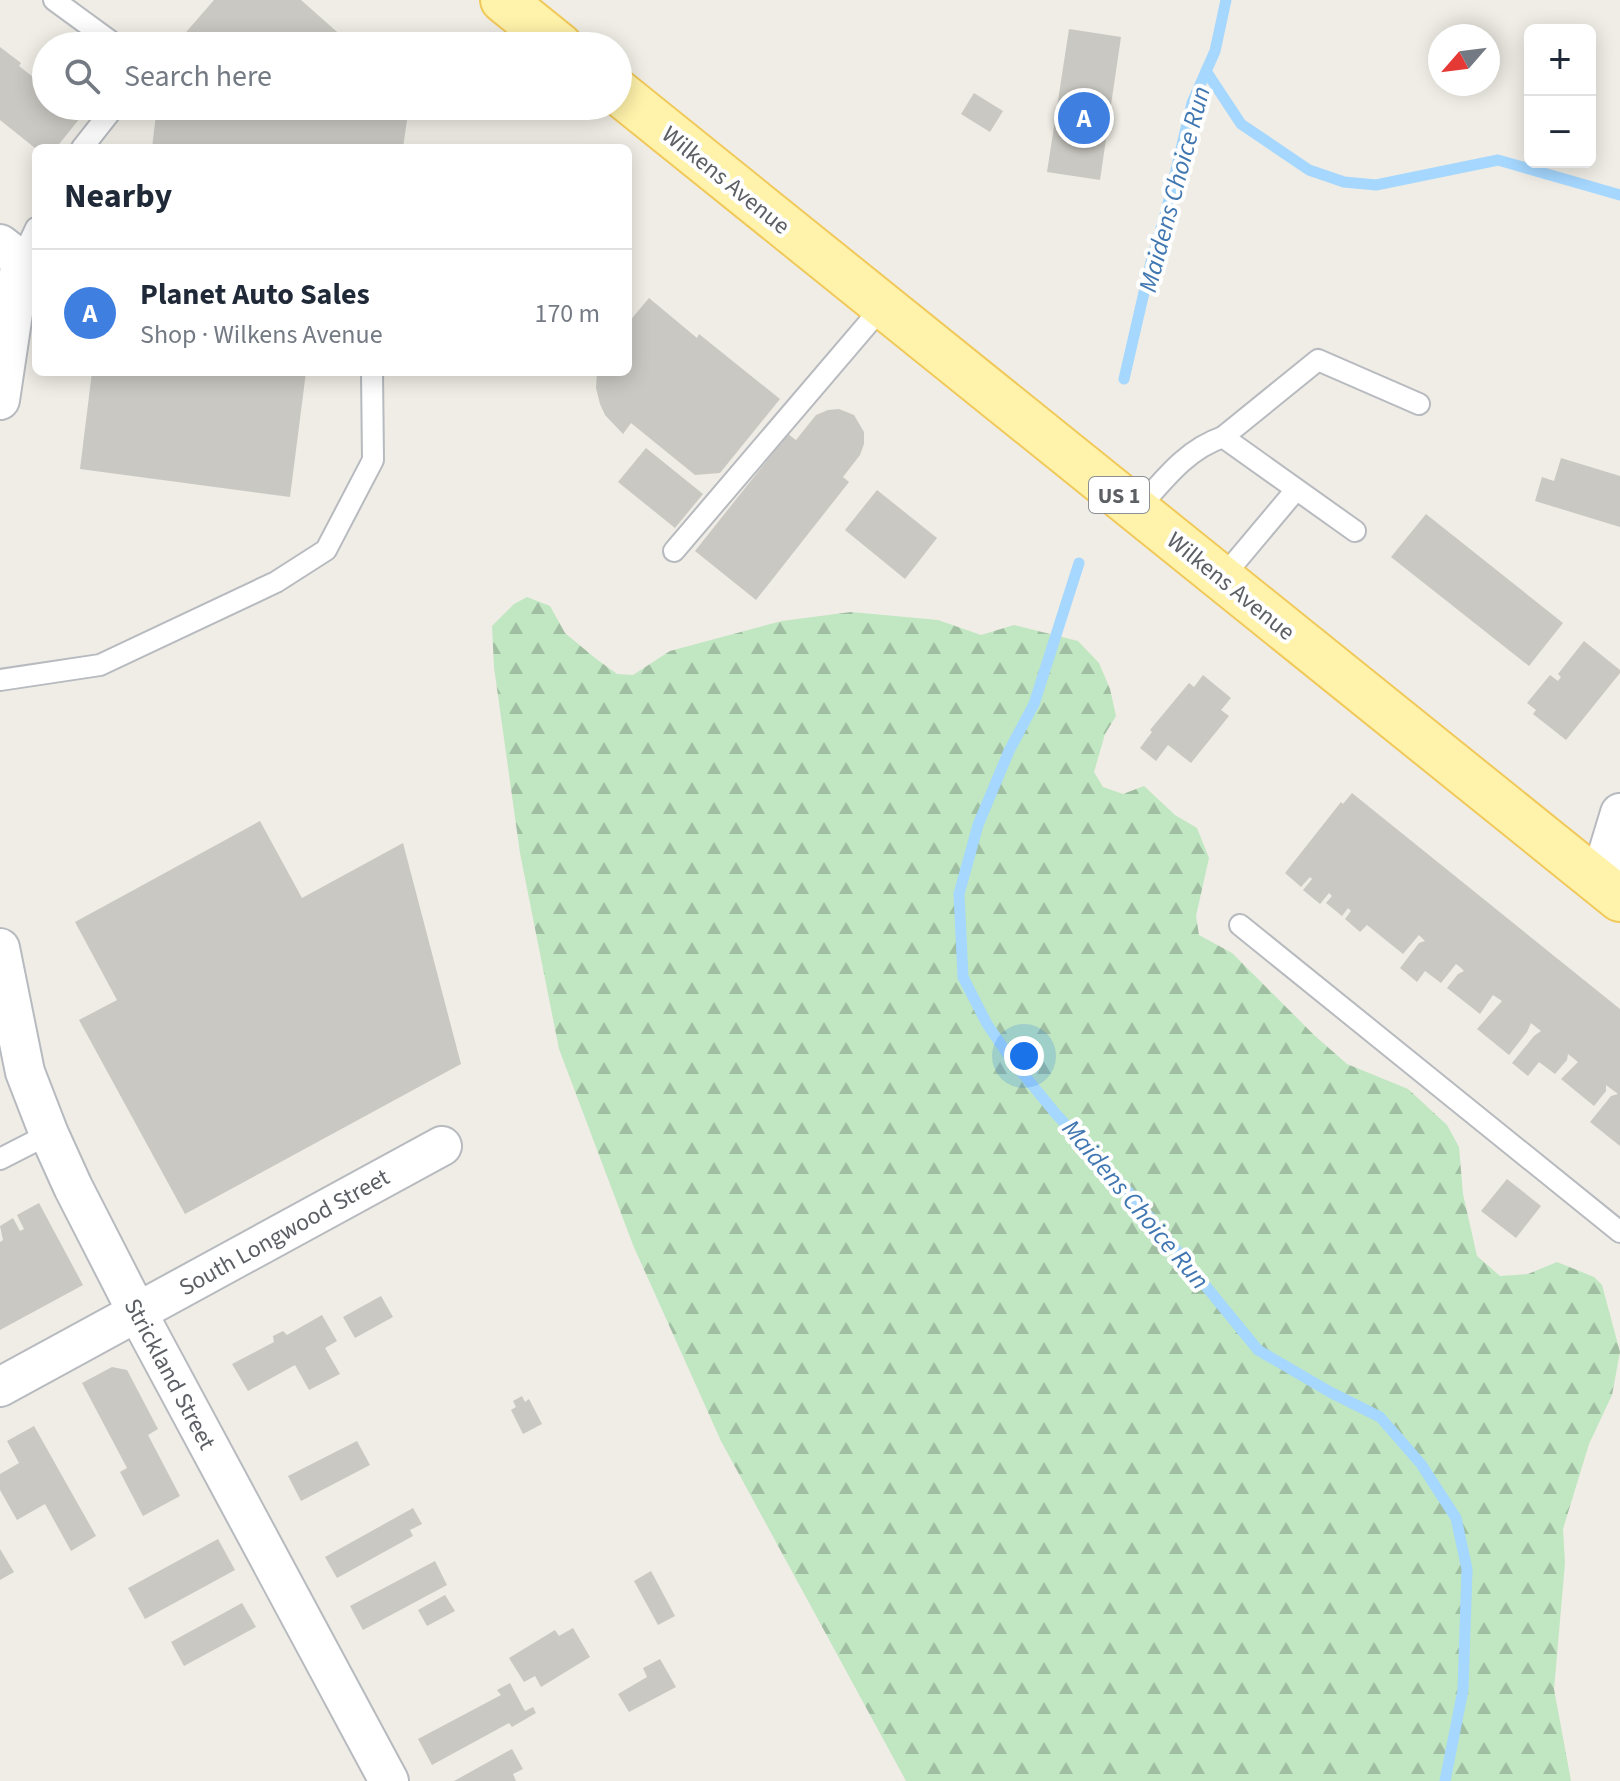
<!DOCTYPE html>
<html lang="en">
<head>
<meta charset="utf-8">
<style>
	body { margin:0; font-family:"Source Sans 3",sans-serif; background:#f2f2f3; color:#1f2937 }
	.controls { position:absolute; right:24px; top:24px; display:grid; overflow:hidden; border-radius:12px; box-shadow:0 4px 20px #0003 }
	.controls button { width:72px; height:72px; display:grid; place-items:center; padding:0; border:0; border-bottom:2px solid #e0e1e3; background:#fff; color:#1f2937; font:40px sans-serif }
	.compass { position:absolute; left:1428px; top:24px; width:72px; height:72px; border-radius:50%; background:#fff; box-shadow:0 4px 20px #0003; rotate:242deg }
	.you { position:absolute; left:1024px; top:1056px; width:28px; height:28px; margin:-20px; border:6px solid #fff; border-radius:50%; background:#1a73e8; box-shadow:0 0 0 12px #1a73e833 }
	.badge { display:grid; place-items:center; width:52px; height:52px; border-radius:50%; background:#e94131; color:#fff; font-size:26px; font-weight:700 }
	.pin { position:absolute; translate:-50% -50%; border:4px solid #fff; box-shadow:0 2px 8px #0006 }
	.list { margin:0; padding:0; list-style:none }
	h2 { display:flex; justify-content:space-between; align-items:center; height:104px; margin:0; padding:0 32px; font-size:34px }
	h2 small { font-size:26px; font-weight:400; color:#747a83 }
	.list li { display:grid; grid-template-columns:52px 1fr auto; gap:24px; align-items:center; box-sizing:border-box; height:128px; padding:0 32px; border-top:2px solid #e0e1e3 }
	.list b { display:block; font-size:30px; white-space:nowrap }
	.list p { margin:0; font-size:26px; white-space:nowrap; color:#747a83 }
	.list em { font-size:26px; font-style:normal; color:#747a83 }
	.icon { flex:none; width:44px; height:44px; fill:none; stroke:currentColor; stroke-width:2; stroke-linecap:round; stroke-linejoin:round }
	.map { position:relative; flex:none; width:1620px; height:1781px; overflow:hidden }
	.search { position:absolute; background:#fff; box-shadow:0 4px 20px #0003; left:32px; top:32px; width:600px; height:88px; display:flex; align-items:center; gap:20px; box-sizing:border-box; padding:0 28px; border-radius:44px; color:#747a83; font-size:30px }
	.panel { position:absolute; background:#fff; box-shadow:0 4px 20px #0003; left:32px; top:144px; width:600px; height:232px; border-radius:12px }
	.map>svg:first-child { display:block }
</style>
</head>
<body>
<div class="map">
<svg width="1620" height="1781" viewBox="0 0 1620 1781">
	<defs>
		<pattern id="forest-firs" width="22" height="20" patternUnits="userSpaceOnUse" patternTransform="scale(2)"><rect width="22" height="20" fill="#c1e6c2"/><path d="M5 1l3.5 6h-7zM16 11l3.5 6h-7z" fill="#a0bea1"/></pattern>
	</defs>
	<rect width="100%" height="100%" fill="#efede5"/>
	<path fill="url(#forest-firs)" d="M527,597L550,606L565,633L595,658L617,674L633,675L670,651L782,621L851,612L938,620L981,635L1014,625L1078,641L1099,663L1110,689L1116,716L1105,734L1094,772L1103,787L1123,794L1144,786L1175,815L1197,828L1209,858L1196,916L1199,935L1232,953L1314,1035L1347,1064L1408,1089L1447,1125L1459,1147L1463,1194L1477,1256L1500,1276L1528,1274L1557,1262L1594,1277L1602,1285L1620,1352L1612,1395L1589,1444L1563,1529L1565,1563L1554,1689L1571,1781H906L721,1441L633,1245L559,1049L520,853L494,667L492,626L514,604Z"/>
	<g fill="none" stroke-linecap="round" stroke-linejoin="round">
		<g stroke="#a5d7ff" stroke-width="11">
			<path d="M1206,71L1241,124L1309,170L1344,182L1376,185L1498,160L1620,195"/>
			<path d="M1124,379L1151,262L1167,208L1192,103L1215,51L1226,0"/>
			<path d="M1079,563L1034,704L1009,751L978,825L959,894L963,977L987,1024L1011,1059L1056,1114L1133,1197L1258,1350L1330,1392L1380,1417L1421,1464L1456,1518L1467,1569L1463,1690L1445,1781"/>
		</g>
	</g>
	<g fill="#cac8c2">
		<path d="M214,0H301L353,46H174Z"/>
		<path d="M1069,29L1121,37L1100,180L1047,172Z"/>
		<path d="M0,47L21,63L19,66L46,87V106H75L84,113L56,148H35L0,120Z"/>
		<path d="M974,93L1003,111L990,132L961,114Z"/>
		<path d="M157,106H409L403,148H152Z"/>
		<path d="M649,298L697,338L699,334L780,399L720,473L695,475L631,423L623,434L605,415L600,404L596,388L597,372H628V323Z"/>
		<path d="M92,372H306L290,497L80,469Z"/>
		<path d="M839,409L854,415L864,432V444L860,455L843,477L849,482L756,600L695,551L788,434L796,440L816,415L828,410Z"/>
		<path d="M646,448L703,494L675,528L618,482Z"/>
		<path d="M1561,458L1620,476V527L1535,501L1542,477L1554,481Z"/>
		<path d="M877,490L937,538L905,579L845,530Z"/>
		<path d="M1426,514L1563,623L1529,666L1391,557Z"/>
		<path d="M1584,641L1620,670V673L1566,740L1533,714L1536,710L1527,703L1550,675L1558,681L1561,677L1558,674Z"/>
		<path d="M1203,675L1231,698L1221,710L1229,716L1191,763L1168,745L1156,761L1140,748L1152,732L1150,730L1189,683L1194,687Z"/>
		<path d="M1352,793L1620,1009V1146L1590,1122L1611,1096L1618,1094L1606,1085V1091L1594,1106L1561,1079L1578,1062L1568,1054L1567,1060L1555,1074L1539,1062L1528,1076L1512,1063L1534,1036L1541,1031L1531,1023L1527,1032L1509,1055L1477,1029L1502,1001L1493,995L1480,1014L1447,988L1458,974L1464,971L1460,967L1456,964L1441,983L1425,971L1417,982L1400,968L1419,943L1425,941L1419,935L1403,954L1367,925L1360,932L1345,919L1351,911L1348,908L1342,916L1326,903L1332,896L1329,893L1320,904L1303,890L1312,879L1310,877L1301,887L1285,873L1341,802L1343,804Z"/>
		<path d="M260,821L302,898L403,843L461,1064L185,1214L79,1020L117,1000L75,922Z"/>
		<path d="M1507,1179L1541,1206L1516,1238L1481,1211Z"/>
		<path d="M39,1203L83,1285L0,1330V1242L3,1240L0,1226L13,1218L20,1231L24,1229L17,1215Z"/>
		<path d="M381,1296L393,1317L355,1338L343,1317Z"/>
		<path d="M322,1315L337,1341L325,1348L340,1374L309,1390L295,1365L248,1391L232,1364L274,1342L273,1336L283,1331L287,1335Z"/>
		<path d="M112,1367L127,1370L158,1429L148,1435L180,1496L143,1516L120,1472L127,1468L82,1383Z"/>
		<path d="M522,1396L525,1402L529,1399L542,1424L523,1434L511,1410L516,1407L513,1401Z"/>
		<path d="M34,1426L96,1536L71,1551L45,1504L17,1520L0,1490V1474L19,1463L7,1441Z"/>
		<path d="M357,1441L370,1465L301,1501L288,1476Z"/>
		<path d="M413,1508L422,1524L410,1530L413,1536L337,1578L325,1557Z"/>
		<path d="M218,1539L235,1570L145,1619L128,1588Z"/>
		<path d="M0,1549L14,1572L0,1580Z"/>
		<path d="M435,1561L447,1585L363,1630L350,1606Z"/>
		<path d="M651,1571L675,1616L658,1625L634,1581Z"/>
		<path d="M445,1595L455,1611L427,1626L418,1610Z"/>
		<path d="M242,1603L256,1627L184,1666L171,1642Z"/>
		<path d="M573,1628L590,1657L541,1687L535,1676L524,1682L509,1658L555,1630L559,1636Z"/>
		<path d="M660,1659L676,1687L629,1712L618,1694L647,1677L643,1668Z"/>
		<path d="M510,1683L525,1711L533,1707L536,1713L512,1727L509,1723L432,1765L418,1739L501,1695L497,1690Z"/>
		<path d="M512,1749L523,1769L513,1774L516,1781H454Z"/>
	</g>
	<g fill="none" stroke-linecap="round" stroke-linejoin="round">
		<g stroke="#b7babf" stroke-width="24">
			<g id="service">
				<path d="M54,0L117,46"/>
				<path d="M82,148L115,106"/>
				<path d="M21,260L36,228"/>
				<path d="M1223,437L1318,360L1419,404"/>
				<path d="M1137,510C1163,481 1185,450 1223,437L1355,531"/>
				<path d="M674,551L883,306"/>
				<path d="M1222,578L1295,491"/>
				<path d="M0,680L100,665L276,582L326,550L373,460L372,372"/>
				<path d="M1240,925L1620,1232"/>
				<path d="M0,1159L49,1134"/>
			</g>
		</g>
		<g stroke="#b7babf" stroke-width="42">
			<g id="minor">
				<path d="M0,244L21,260L0,400"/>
				<path d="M1599,882L1620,813"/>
				<path d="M0,948L25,1072L49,1134L73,1187L137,1312L389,1781"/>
				<path d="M0,1387L442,1146"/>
			</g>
		</g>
		<g stroke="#f1c95b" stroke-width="48">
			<g id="primary">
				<path d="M503,0L560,46"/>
				<path d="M618,92L1620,899"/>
			</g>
		</g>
		<use href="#service" stroke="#fff" stroke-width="20"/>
		<use href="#minor" stroke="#fff" stroke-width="38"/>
		<use href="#primary" stroke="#fff2aa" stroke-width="44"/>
	</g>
	<g text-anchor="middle" stroke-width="8" stroke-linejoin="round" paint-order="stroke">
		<rect fill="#fff" stroke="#8d9093" stroke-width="2" x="1089" y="477" width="60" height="36" rx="6"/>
		<g font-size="22" font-weight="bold" fill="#5c6065">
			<text x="1119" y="503">US 1</text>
		</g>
		<g font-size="24" fill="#5c6065" stroke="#fff">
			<text transform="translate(726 180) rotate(39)" y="8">Wilkens Avenue</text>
			<text transform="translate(1231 586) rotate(39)" y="8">Wilkens Avenue</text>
			<text transform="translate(284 1232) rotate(-29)" y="8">South Longwood Street</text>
			<text transform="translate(170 1374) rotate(62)" y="8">Strickland Street</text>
		</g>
		<g font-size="26" font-style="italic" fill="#4177b1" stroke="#fff">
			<text transform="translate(1174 189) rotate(-75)" y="9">Maidens Choice Run</text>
			<text transform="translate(1136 1204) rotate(50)" y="9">Maidens Choice Run</text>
		</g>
	</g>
</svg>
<div class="controls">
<button>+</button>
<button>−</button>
</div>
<svg class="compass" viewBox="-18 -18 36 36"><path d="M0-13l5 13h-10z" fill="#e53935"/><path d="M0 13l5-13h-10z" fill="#747a83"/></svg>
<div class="you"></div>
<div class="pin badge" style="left:1084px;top:118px;background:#3f7fe0">A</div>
<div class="search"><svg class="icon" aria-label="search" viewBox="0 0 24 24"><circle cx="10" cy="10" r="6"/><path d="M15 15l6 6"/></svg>Search here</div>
<section class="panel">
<h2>Nearby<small></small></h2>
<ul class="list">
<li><span class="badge" style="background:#3f7fe0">A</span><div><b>Planet Auto Sales</b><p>Shop · Wilkens Avenue</p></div><em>170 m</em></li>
</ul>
</section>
</div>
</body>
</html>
